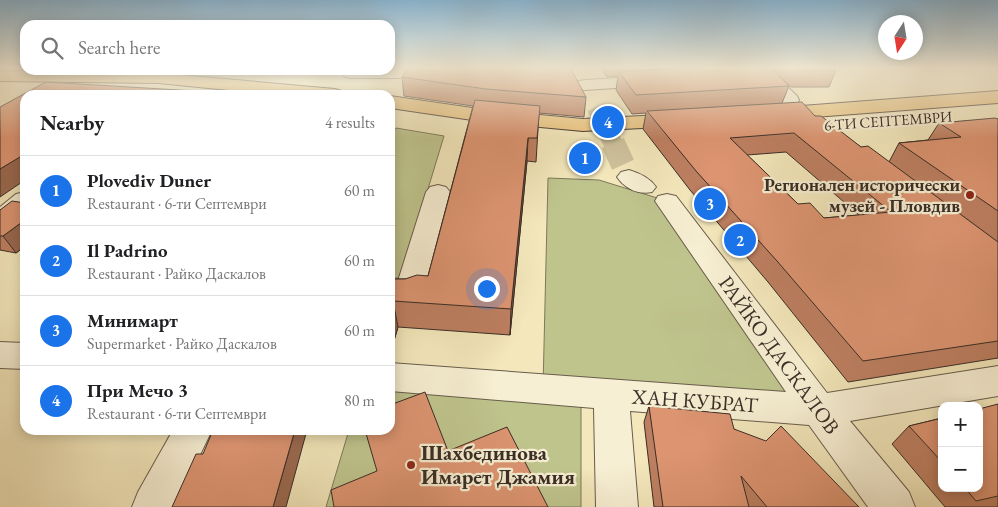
<!DOCTYPE html>
<html lang="en">
<head>
<meta charset="utf-8">
<style>
	body { margin:0; font-family:"EB Garamond",serif; background:#f6f6f6; color:#202124 }
	.controls { position:absolute; right:15px; bottom:15px; display:grid; overflow:hidden; border-radius:10px; box-shadow:0 2px 12px #0003 }
	.controls button { width:45px; height:45px; display:grid; place-items:center; padding:0; border:0; border-bottom:1px solid #e0e0e0; background:#fff; color:#202124; font:25px sans-serif }
	.compass { position:absolute; left:878px; top:15px; width:45px; height:45px; border-radius:50%; background:#fff; box-shadow:0 2px 12px #0003; rotate:192deg }
	.you { position:absolute; left:486px; top:288px; width:18px; height:18px; margin:-12px; border:4px solid #fff; border-radius:50%; background:#1a73e8; box-shadow:0 0 0 8px #1a73e833 }
	.badge { display:grid; place-items:center; width:32px; height:32px; border-radius:50%; background:#1a73e8; color:#fff; font-size:16px; font-weight:700 }
	.pin { position:absolute; translate:-50% -50%; border:2px solid #fff; box-shadow:0 1px 5px #0006 }
	.list { margin:0; padding:0; list-style:none }
	h2 { display:flex; justify-content:space-between; align-items:center; height:65px; margin:0; padding:0 20px; font-size:21px }
	h2 small { font-size:16px; font-weight:400; color:#757577 }
	.list li { display:grid; grid-template-columns:32px 1fr auto; gap:15px; align-items:center; box-sizing:border-box; height:70px; padding:0 20px; border-top:1px solid #e0e0e0 }
	.list b { display:block; font-size:19px; white-space:nowrap }
	.list p { margin:0; font-size:16px; white-space:nowrap; color:#757577 }
	.list em { font-size:16px; font-style:normal; color:#757577 }
	.icon { flex:none; width:28px; height:28px; fill:none; stroke:currentColor; stroke-width:2; stroke-linecap:round; stroke-linejoin:round }
	.map { position:relative; flex:none; width:998px; height:507px; overflow:hidden }
	.search { position:absolute; background:#fff; box-shadow:0 2px 12px #0003; left:20px; top:20px; width:375px; height:55px; display:flex; align-items:center; gap:12px; box-sizing:border-box; padding:0 18px; border-radius:15px; color:#757577; font-size:19px }
	.panel { position:absolute; background:#fff; box-shadow:0 2px 12px #0003; left:20px; top:90px; width:375px; height:345px; border-radius:15px }
	.map>svg:first-child { display:block }
</style>
</head>
<body>
<div class="map">
<svg width="998" height="507" viewBox="0 0 998 507">
	<rect width="100%" height="100%" fill="#f3e7bb"/>
	<filter id="stains"><feTurbulence type="fractalNoise" baseFrequency=".004" numOctaves="4"/><feColorMatrix values="0 0 0 0 .2 0 0 0 0 .09 0 0 0 0 .02 0 0 0 .5 -.17"/></filter>
	<radialGradient id="worn" r=".72"><stop offset=".6" stop-color="#630" stop-opacity="0"/><stop offset="1" stop-color="#630" stop-opacity=".3"/></radialGradient>
	<g fill="#bfc48d" stroke="#7c785a">
		<path d="M396,128L444,136L401,278H390V135Z"/>
		<path d="M548,178L599,180L667,201L819,410L543,388Z"/>
		<path d="M390,389L581,405V507H326L349,430H390Z"/>
	</g>
	<g fill="none" stroke-linecap="round" stroke-linejoin="round">
		<path stroke="#cec29d" stroke-width="19" stroke-dasharray="19 9" stroke-linecap="butt" d="M596,107L613,144"/>
		<path stroke="#cec29d" stroke-width="24" stroke-dasharray="24 12" stroke-linecap="butt" d="M613,143L625,169"/>
		<g stroke="#685c4b" stroke-width="2">
			<g id="minor">
				<path d="M749,67H767L797,96L799,100L797,104L790,106L783,104Z"/>
				<path d="M390,68L415,69L418,73L415,77L409,78H351L345,77L342,73L344,70H390Z"/>
				<path d="M653,76L659,77L662,81L659,85L585,90L579,89L576,85L579,81L585,80Z"/>
				<path d="M629,170C639,173 650,178 656,187L652,192C639,195 625,189 617,177L621,172Z"/>
				<path d="M438,185L446,187L450,192L424,292L419,300L409,303L390,302V280L398,281L426,192L430,187Z"/>
				<path d="M25,192V212L9,226L0,228V207L16,194Z"/>
				<path d="M667,194L676,196L827,393L998,366V396L850,421L909,492L915,507H868L809,425L630,411L638,507H596L594,408L390,391V363L786,392L655,201L658,196Z"/>
				<path d="M0,342L25,343V369L0,368Z"/>
				<path d="M173,430H212L175,507H132L138,492Z"/>
			</g>
		</g>
		<g stroke="#392d26" stroke-width="2">
			<g id="major">
				<path d="M0,71L158,73L335,89L342,91L344,95H278L158,83L0,81Z"/>
				<path d="M998,91V103L775,120L768,118L765,114L768,110L775,108Z"/>
				<path d="M390,96L486,110L583,119L682,114L689,116L692,120L689,124L682,126L583,131L486,122L390,108Z"/>
			</g>
		</g>
		<use href="#minor" fill="#f7efd3" fill-rule="evenodd"/>
		<use href="#major" fill="#eac47e" fill-rule="evenodd"/>
	</g>
	<g fill="#bd7f61" stroke="#392d26" fill-rule="evenodd">
		<path d="M600,67H833L836,70L829,87H791L772,70L789,86L782,103L815,116L861,147L889,162L899,143L928,140L939,123L998,119V358L848,382L768,282L690,190L643,129L646,113L632,114L616,90L618,76L607,77ZM786,152L859,215L824,218L798,204L747,155Z"/>
		<path d="M402,77L586,97L584,117L539,113L536,162L527,161L510,335L398,327L390,354V279H405L428,276L473,106L404,96Z"/>
		<path d="M25,203V246L16,253L0,250V210Z"/>
		<path d="M998,404V507H945L892,444L909,426L942,418V488H979Z"/>
		<path d="M649,406L734,429L859,507H654L644,422Z"/>
	</g>
	<g fill="#9a684f" stroke="#392d26">
		<path d="M528,138L527,161L510,335L511,309Z"/>
		<path d="M24,154L25,180L0,197V169Z"/>
		<path d="M25,220V246L16,253L3,236Z"/>
		<path d="M393,301L398,327L390,354V311Z"/>
		<path d="M295,430H307L286,507H273Z"/>
	</g>
	<g fill="#dc9471" stroke="#392d26" fill-rule="evenodd">
		<path d="M409,67H570L586,97L486,89L402,77Z"/>
		<path d="M703,67H770L789,86L636,95L619,72Z"/>
		<path d="M794,67H833L836,70L797,71Z"/>
		<path d="M46,82L262,95H265H25V154L0,169V107Z"/>
		<path d="M475,100L540,106L537,138H528L511,309L393,301L390,311V279H405L417,275L428,276Z"/>
		<path d="M802,102L815,116H821L861,147L868,146L998,242V341L863,361L777,261L696,171L647,111ZM794,133L891,212L824,218L810,203L798,204L730,138Z"/>
		<path d="M995,118L998,119V211L899,143L961,137L939,123Z"/>
		<path d="M12,201L25,203V220L3,236H0V210Z"/>
		<path d="M425,392L448,451L507,427L548,507H334L331,490L377,471L365,430H390V405Z"/>
		<path d="M998,404V496L976,501L965,488H979V409Z"/>
		<path d="M649,406L730,414L734,429L766,441L781,426L859,507H767L741,476L749,507H663Z"/>
		<path d="M942,418V462L909,426Z"/>
		<path d="M213,430H295L273,507H172L196,454H203Z"/>
	</g>
	<linearGradient id="sky" x2="0" y2="1"><stop stop-color="#8bb8d6"/><stop offset="0.49" stop-color="#faf4e0"/><stop offset="1" stop-color="#faf4e0" stop-opacity="0"/></linearGradient>
	<rect width="998" height="138" fill="url(#sky)"/>
	<g fill="#8f2418" stroke="#f7efd3" stroke-width="2">
		<circle cx="970" cy="195" r="5"/>
		<circle cx="411" cy="465" r="5"/>
	</g>
	<g text-anchor="middle" stroke-width="4.5" stroke-linejoin="round" paint-order="stroke">
		<g font-size="15" fill="#392d26" stroke="#f7efd3">
			<text transform="translate(888 121) rotate(-4)" y="5">6-ТИ СЕПТЕМВРИ</text>
		</g>
		<g font-size="18" font-weight="bold" fill="#392d26" stroke="#f7efd3" text-anchor="end">
			<text x="960" y="191">Регионален исторически<tspan x="960" dy="21">музей - Пловдив</tspan></text>
		</g>
		<g font-size="21" fill="#392d26" stroke="#f7efd3">
			<text transform="translate(779 355) rotate(54)" y="7">РАЙКО ДАСКАЛОВ</text>
			<text transform="translate(695 401) rotate(4)" y="7">ХАН КУБРАТ</text>
		</g>
		<g font-size="21" font-weight="bold" fill="#392d26" stroke="#f7efd3" text-anchor="start">
			<text x="421" y="460">Шахбединова<tspan x="421" dy="24">Имарет Джамия</tspan></text>
		</g>
	</g>
	<rect width="100%" height="100%" filter="url(#stains)"/>
	<rect width="100%" height="100%" fill="url(#worn)"/>
</svg>
<div class="controls">
<button>+</button>
<button>−</button>
</div>
<svg class="compass" viewBox="-18 -18 36 36"><path d="M0-13l5 13h-10z" fill="#e53935"/><path d="M0 13l5-13h-10z" fill="#757577"/></svg>
<div class="you"></div>
<div class="pin badge" style="left:585px;top:158px">1</div>
<div class="pin badge" style="left:740px;top:240px">2</div>
<div class="pin badge" style="left:710px;top:204px">3</div>
<div class="pin badge" style="left:608px;top:122px">4</div>
<div class="search"><svg class="icon" aria-label="search" viewBox="0 0 24 24"><circle cx="10" cy="10" r="6"/><path d="M15 15l6 6"/></svg>Search here</div>
<section class="panel">
<h2>Nearby<small>4 results</small></h2>
<ul class="list">
<li><span class="badge">1</span><div><b>Plovediv Duner</b><p>Restaurant · 6-ти Септември</p></div><em>60 m</em></li>
<li><span class="badge">2</span><div><b>Il Padrino</b><p>Restaurant · Райко Даскалов</p></div><em>60 m</em></li>
<li><span class="badge">3</span><div><b>Минимарт</b><p>Supermarket · Райко Даскалов</p></div><em>60 m</em></li>
<li><span class="badge">4</span><div><b>При Мечо 3</b><p>Restaurant · 6-ти Септември</p></div><em>80 m</em></li>
</ul>
</section>
</div>
</body>
</html>
